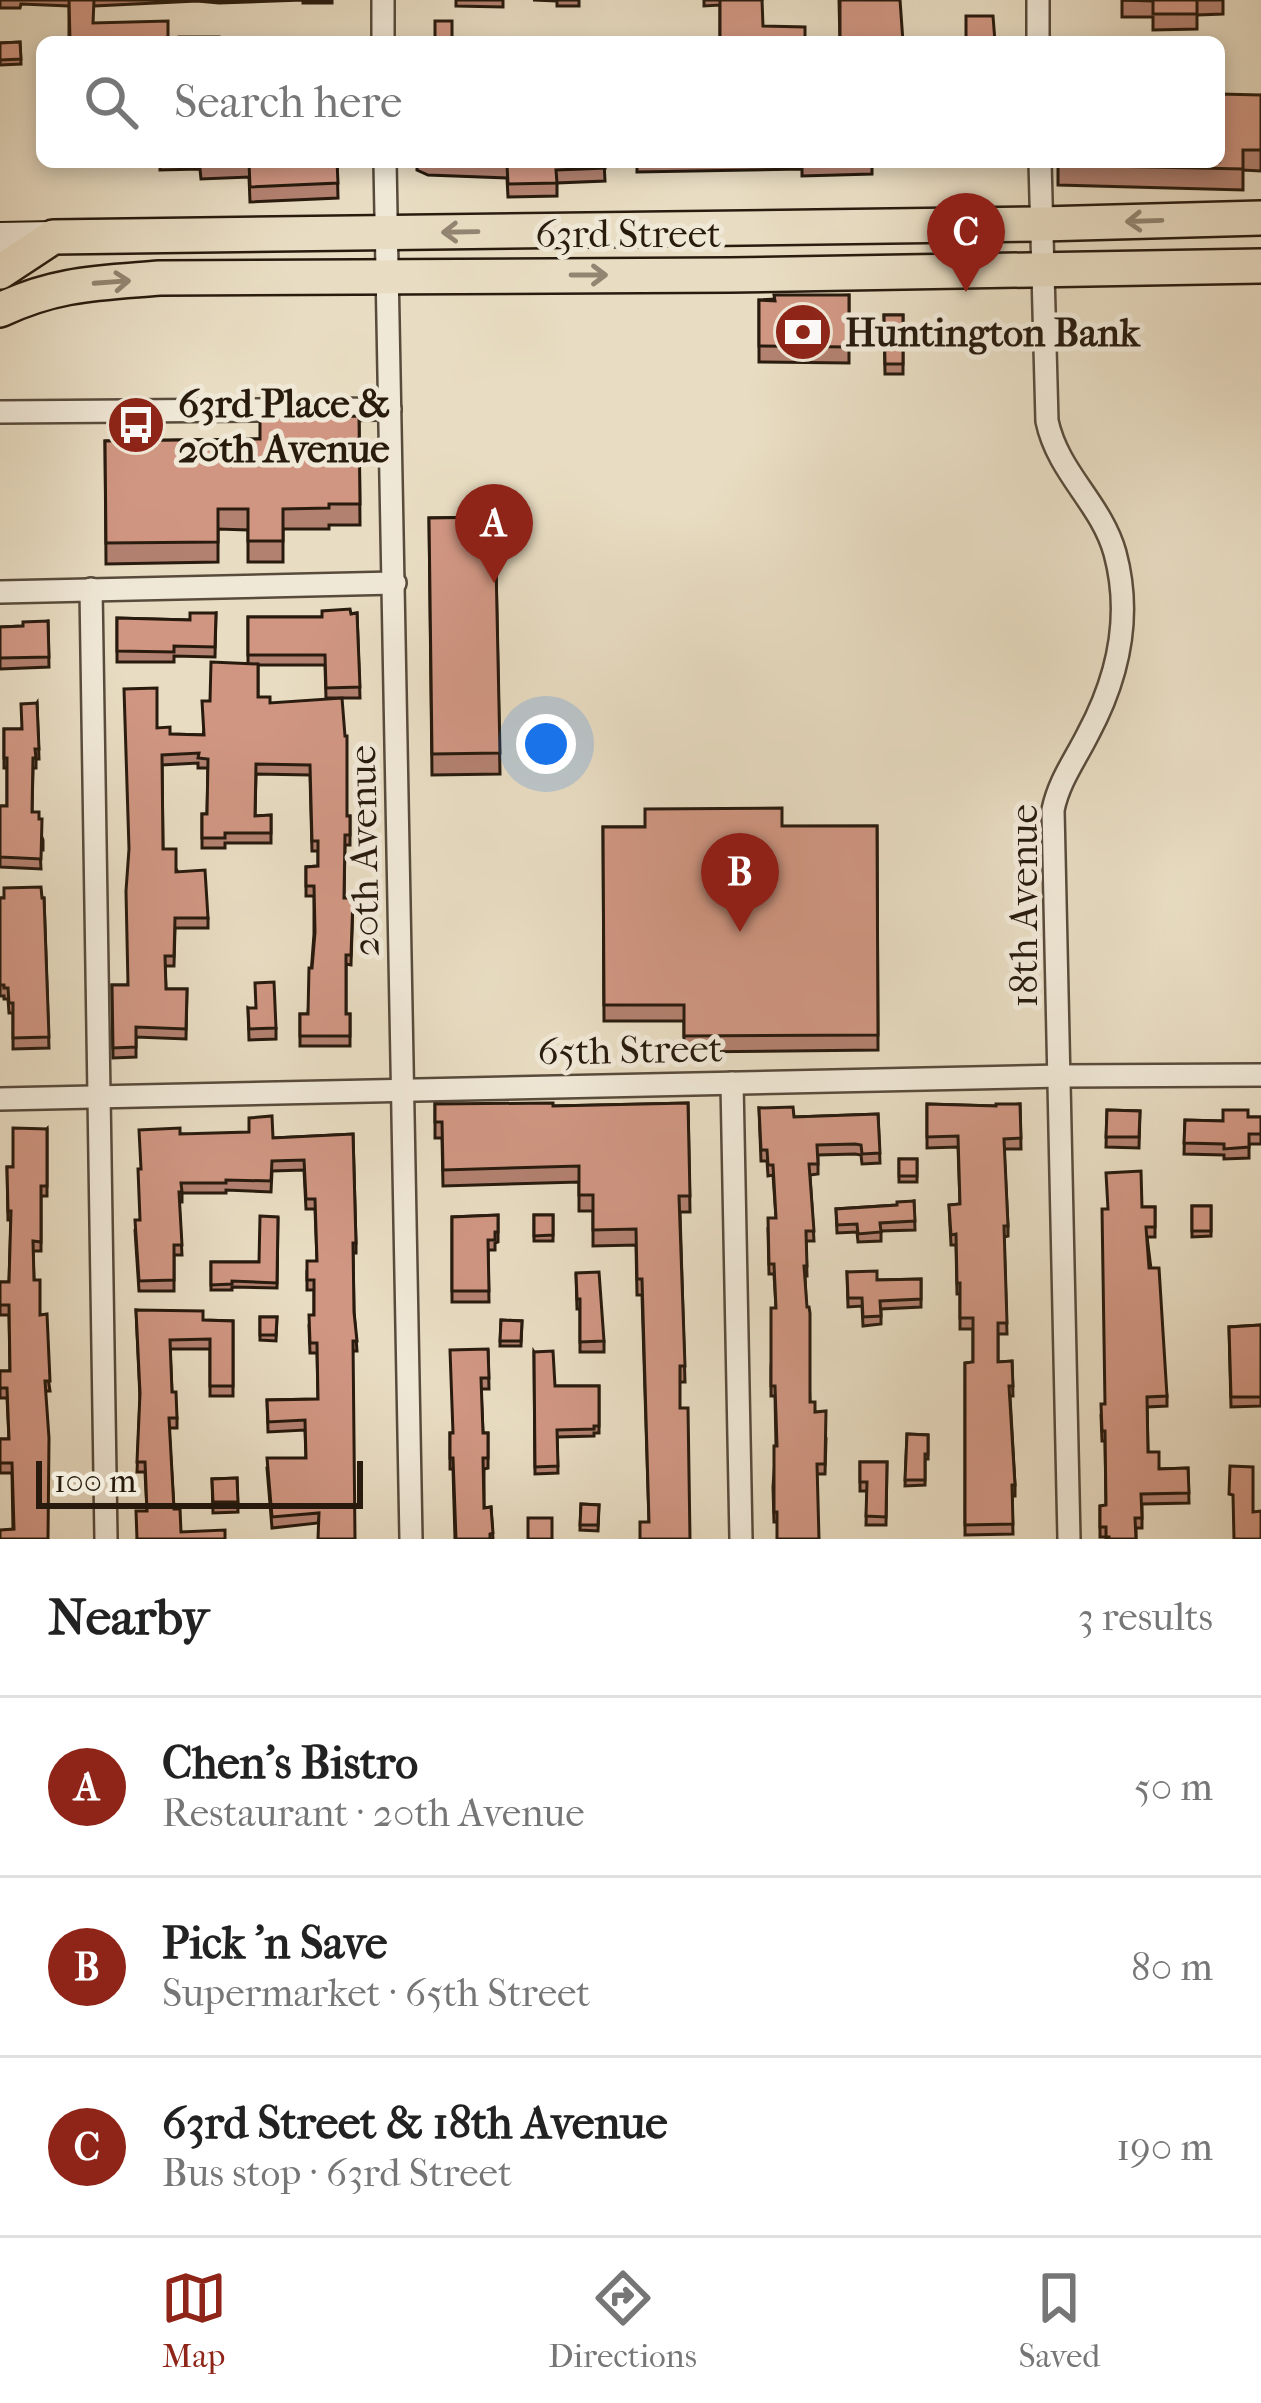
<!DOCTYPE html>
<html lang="en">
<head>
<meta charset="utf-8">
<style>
	body { margin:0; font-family:"IM FELL French Canon",serif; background:#f2f2f2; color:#222 }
	.scale { position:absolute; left:36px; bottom:30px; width:327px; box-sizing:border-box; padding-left:12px; border:6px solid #281b0e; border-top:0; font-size:33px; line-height:42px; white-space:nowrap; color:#281b0e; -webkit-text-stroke:9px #f0e8d7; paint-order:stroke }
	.you { position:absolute; left:546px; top:744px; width:42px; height:42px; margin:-30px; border:9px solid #fff; border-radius:50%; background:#1a73e8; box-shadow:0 0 0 18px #1a73e833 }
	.badge { display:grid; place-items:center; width:78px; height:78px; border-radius:50%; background:#8f2418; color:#fff; font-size:39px; font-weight:700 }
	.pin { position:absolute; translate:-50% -99px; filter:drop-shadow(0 3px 6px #0008) }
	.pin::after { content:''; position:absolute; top:63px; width:42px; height:36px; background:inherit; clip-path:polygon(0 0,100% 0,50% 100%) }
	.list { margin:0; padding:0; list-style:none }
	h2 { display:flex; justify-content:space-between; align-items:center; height:156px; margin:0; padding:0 48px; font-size:51px }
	h2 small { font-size:39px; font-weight:400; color:#767676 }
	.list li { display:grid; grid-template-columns:78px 1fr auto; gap:36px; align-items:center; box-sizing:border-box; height:180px; padding:0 48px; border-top:3px solid #e0e0e0 }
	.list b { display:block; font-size:45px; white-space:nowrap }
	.list p { margin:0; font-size:39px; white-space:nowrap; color:#767676 }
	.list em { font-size:39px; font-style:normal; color:#767676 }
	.icon { flex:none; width:66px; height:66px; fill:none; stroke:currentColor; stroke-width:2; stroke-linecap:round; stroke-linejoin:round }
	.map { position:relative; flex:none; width:1261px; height:1539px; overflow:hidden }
	.search { position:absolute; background:#fff; box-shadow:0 6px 18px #0003; left:36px; right:36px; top:36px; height:132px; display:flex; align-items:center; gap:30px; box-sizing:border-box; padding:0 42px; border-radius:18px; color:#767676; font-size:45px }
	.sheet { height:696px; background:#fff }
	nav { display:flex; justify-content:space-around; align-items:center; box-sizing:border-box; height:168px; border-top:3px solid #e0e0e0; background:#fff; font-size:33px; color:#767676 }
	nav a { display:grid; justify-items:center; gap:6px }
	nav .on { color:#8f2418 }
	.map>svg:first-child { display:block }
</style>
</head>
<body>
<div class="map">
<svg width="1261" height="1539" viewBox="0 0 1261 1539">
	<rect width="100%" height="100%" fill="#e8dcc2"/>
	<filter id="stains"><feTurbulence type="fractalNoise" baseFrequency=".00167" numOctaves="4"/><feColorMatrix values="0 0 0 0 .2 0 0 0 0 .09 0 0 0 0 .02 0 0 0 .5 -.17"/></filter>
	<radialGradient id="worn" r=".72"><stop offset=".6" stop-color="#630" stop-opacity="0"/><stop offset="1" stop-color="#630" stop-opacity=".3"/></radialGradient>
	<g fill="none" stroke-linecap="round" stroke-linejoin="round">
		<g stroke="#584b3b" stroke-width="26">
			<g id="street">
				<path d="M383,0V42"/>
				<path d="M1038,0V42"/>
				<path d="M385,162L411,1539"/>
				<path d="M1040,162L1047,421C1058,473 1101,503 1115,553C1132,616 1118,678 1088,734C1075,760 1059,781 1053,810L1069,1539"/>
				<path d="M0,412L390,409"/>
				<path d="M91,589L106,1539"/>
				<path d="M0,592L395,583"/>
				<path d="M732,1083L741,1539"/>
				<path d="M0,1099L1061,1076L1261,1075"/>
			</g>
		</g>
		<g stroke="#281b0e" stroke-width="34">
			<path id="secondary" d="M0,238L53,237"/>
		</g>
		<g stroke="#281b0e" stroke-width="38">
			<g id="primary">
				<path d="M0,272L53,237L1042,224L1261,218"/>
				<path d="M0,310C56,283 100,283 160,278L730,275L1261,266"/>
			</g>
		</g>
		<use href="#street" stroke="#f0e8d7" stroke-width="21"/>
		<use href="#secondary" stroke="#f0e8d7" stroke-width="30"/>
		<use href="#primary" stroke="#e8dcc2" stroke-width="33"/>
	</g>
	<g fill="#b38170" stroke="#281b0e" stroke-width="3">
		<path d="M0,0H332V3H303V0L219,3L197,1L94,6L69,42V6L21,4L20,8H0Z"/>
		<path d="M456,0H503V7L456,6Z"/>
		<path d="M533,0H579V6H557V1Z"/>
		<path d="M704,0H762L720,42V5L704,6Z"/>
		<path d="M839,0L903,42H840Z"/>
		<path d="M1122,0H1223V14L1197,15V29L1153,30V17H1122Z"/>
		<path d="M20,42L21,64L0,65V43Z"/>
		<path d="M1261,95V171L1243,170V190L1058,185V162Z"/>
		<path d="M160,162H337L338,198L250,202L249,177L201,179L200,169L160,170Z"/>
		<path d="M417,162H604L605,181L557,183V196L508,197L507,178L428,175L417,170Z"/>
		<path d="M637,162H872V174L802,176V169L637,172Z"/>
		<rect x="908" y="162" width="69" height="2"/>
		<path d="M849,295V363L759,362V300Z"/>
		<path d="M884,315H903V374H885Z"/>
		<path d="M359,416L360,525H329V529H283V562H248V530L218,529V562L106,564L105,441L260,439Z"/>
		<path d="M495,517L500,774L432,775L429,518Z"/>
		<path d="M216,613L215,657L174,656V662H117V618L190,620Z"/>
		<path d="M357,613L360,698H326L325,665H258V697L270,703L347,816H350V845H345L344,898H353L351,965L346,964V1014H350V1046H300V1014H308L314,934V896H306V867L318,866V851H312L310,775L256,774L255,816L271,815V843H225V848H202V814H207L208,768H198V763L162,765L163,849L208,918V928H175L174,966H165L166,989H187L186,1039L136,1037V1057L113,1058L112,985H128L157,728L170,734L203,735L210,701L248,663V617H322Z"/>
		<path d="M48,621L49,667L0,669V627L23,626Z"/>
		<path d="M37,703L39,759H36V768H33L32,812L43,840V850H40L41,869L0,867V806H7V768H4V729H21Z"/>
		<path d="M877,826L878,1050L684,1052V1021H604L603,827Z"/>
		<path d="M0,898H44L49,1048L13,1049V1013H9L8,999H4V996H0Z"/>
		<path d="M248,1008L276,1028V1039L249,1040Z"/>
		<path d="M688,1103L690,1212H680L685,1382H680L649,1522L642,1295H637L636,1245L593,1246V1211H579V1182L443,1186L442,1138H435V1104L553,1106Z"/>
		<path d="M927,1104L996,1106L1020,1104L1021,1149H1004L1008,1226V1236L1004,1237L1007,1334H998V1362L1012,1361L1013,1396H1010L1015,1485V1496H1012L1013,1534L965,1535V1363L973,1362V1329H960V1294H957L956,1245H951L949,1205L960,1204L958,1147L927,1148Z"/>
		<path d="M759,1108L794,1117L878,1114L880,1163L862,1164L861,1155L855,1154L818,1155V1174L810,1175L814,1241H806L807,1276H805L810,1402L826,1438L825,1474H817L777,1522H774L773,1487L776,1446L775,1396H771V1368L776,1308L774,1274H769L768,1228L776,1218L773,1175L768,1176L767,1161H761Z"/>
		<path d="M1107,1110L1140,1111L1139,1148L1106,1147Z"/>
		<path d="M1248,1117H1261V1144H1249V1158L1224,1159V1155L1184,1154L1185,1120L1223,1121Z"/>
		<path d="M47,1129V1196H41V1251H33L34,1280L50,1391H46L13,1529L12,1473H0V1439H9L7,1398H0V1371H10L9,1315H0V1282H9L11,1220H8L7,1167H13Z"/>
		<path d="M180,1134L273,1138L353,1134L356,1243V1253H353L354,1312L357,1351H353L318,1523L272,1528L267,1468L306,1458L305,1430L268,1432L267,1400L318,1399L317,1353H310L309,1325L314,1315V1290H307V1271L317,1261L315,1209H306L304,1170L272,1171L271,1192L226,1190V1193H182V1202H179L182,1255H174V1291H139L135,1230Z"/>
		<rect x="899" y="1159" width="18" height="23"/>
		<path d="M914,1201L915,1230L881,1231V1241L858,1242L857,1232L837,1233L836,1209L897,1205Z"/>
		<path d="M1192,1206H1211V1236L1192,1237Z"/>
		<path d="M1142,1207H1155V1237H1147L1167,1396V1406L1147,1407L1148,1452L1159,1469L1188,1468L1189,1503L1142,1504V1528H1136V1539H1106V1537H1100V1506L1106,1505L1105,1441H1102L1101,1415L1105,1404Z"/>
		<path d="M498,1215V1242L495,1243V1250H488L489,1302H452V1217Z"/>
		<rect x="534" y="1215" width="19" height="26"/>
		<path d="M278,1217L277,1288L232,1287V1290H211V1262H259Z"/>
		<path d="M847,1272L877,1280L921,1279V1307L881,1309V1324L863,1326L862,1306L848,1307Z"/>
		<path d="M576,1273L604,1341V1352H580V1309H577Z"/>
		<path d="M136,1310L203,1320L233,1321V1396H210V1349H170L172,1392L177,1418V1428H169L174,1509L137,1539L147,1511L145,1472H137L140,1398Z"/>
		<path d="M260,1317H277L276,1341L260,1340Z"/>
		<path d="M501,1320L522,1321L521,1346H500Z"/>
		<path d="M1261,1325V1406L1231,1407L1229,1327Z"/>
		<path d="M488,1349L489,1389H481L483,1433H488V1468L484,1469V1508L491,1507L493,1539H455L453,1469H450V1433H453Z"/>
		<path d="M534,1352L555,1386H599V1433H594V1436L557,1437L558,1473L535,1474Z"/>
		<path d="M907,1434L928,1435V1459H925V1485L905,1486Z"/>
		<path d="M860,1462H887L886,1525H866L867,1491H860Z"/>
		<path d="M237,1478L238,1512L213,1513L212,1479Z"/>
		<path d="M581,1504L599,1505L598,1531L580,1530Z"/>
	</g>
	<g fill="#d09682" stroke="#281b0e" stroke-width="3">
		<path d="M69,0H94L93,23L168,21V42L70,41Z"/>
		<path d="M720,0H762L763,26L805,27V42H720Z"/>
		<path d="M840,0H900L903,42H865V38L840,39Z"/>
		<path d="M1122,0H1197V14H1153V1Z"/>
		<path d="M966,16H993L995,42H966Z"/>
		<rect x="435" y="21" width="17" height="21"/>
		<rect x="179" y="37" width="40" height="5"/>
		<path d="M20,42L21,59L0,60V43Z"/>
		<path d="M1219,94L1261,95V150H1243V169L1058,165V162H1219Z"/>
		<path d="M201,162H337L338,183L250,187L249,162L201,164Z"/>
		<path d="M427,162H604L605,168L556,170L557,183L508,184L507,165Z"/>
		<path d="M802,162H872V164L802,166Z"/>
		<path d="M774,295H849V347L759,346V300L775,301Z"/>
		<path d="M884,315H903V364H885Z"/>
		<path d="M359,416L360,504H329V508L283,509V541H248V509H218V542L106,543L105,441L260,439V418Z"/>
		<path d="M495,517L500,753L432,754L429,518Z"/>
		<path d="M350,609L351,614L357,613L360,687L326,688L325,655H248V617H322V611Z"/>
		<path d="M190,613H216L215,647L174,646V652L117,651V618L190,620Z"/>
		<path d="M48,621L49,657L0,658V627L23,626V622Z"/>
		<path d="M211,662L258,664V697H270V703L342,698L345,736H347V816H350V835H345L344,898H353L351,955H346V1014H350V1036H300V1014H308L309,968H312L315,932L314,886H306V867L318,866V841H312L310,765L256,764L255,816L271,815V833H225V838H202V814H207L208,759L198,758L199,753L162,755L163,849H176V872L205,870L208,918H175L174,956H165L166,989H187L186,1029L136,1027V1047L113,1048L112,985H128L126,891L129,849L124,689L157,688V728L170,727V734L204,735L202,701H210Z"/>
		<path d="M37,703L39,749H35L36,758H33L32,812H39V819H42L41,859L0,857V806H7V758H4V729H22L21,704Z"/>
		<path d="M782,808V826H877L878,1035L684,1036V1005H604L603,827H645V809Z"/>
		<path d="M41,887L42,898H44L49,1037L13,1038V1003H9L8,988H4V985H0V898H4V888Z"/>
		<path d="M274,982L276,1028L249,1029L248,1008H256L255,983Z"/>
		<path d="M553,1103V1106L688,1103L690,1196H679L685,1366H680V1408H688L690,1539H640V1522H649L642,1279H637L636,1229L593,1230V1195H579V1166L443,1170L442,1122H435V1104Z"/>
		<path d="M927,1104L996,1106V1104H1020L1021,1138L1004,1139L1008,1226H1004L1007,1323H998V1362L1012,1361L1013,1386H1009L1015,1485H1012L1013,1524L965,1525V1363L973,1362V1318H960V1283H957L956,1234L951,1235L949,1205L960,1204L958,1136L927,1137Z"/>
		<path d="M793,1107L794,1117L878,1114L880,1153L862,1154L861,1145L855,1144L817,1145L818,1164H809L814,1231H806L807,1266H804L807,1307H809L810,1313V1402H815V1412L826,1411L825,1464H817L819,1539H777V1512H774V1446H777L775,1386H771V1308H776L774,1264H769L768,1218H776L773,1165H768L767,1150H761L759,1108Z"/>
		<path d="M1107,1110L1140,1111L1139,1137H1106Z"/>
		<path d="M1223,1110H1248V1117H1261V1134H1249V1147L1224,1149V1144L1184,1143L1185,1120L1223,1121Z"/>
		<path d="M272,1116L273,1138L353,1134L356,1243H353L354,1312L357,1341H353L355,1539H318L319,1513L272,1517L267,1458H306L305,1420L268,1422L267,1400L318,1399L317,1343H310L309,1315H314V1280H307V1261H317L315,1199H306L304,1160L272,1161L271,1181L226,1180V1183H181L182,1192H179L182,1245H174V1280L139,1281L135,1220H140L138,1169H141L139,1130L180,1128V1134L249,1132V1118Z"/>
		<path d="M13,1128L47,1129V1186H41V1242L33,1241L34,1280H40V1315L47,1314L50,1381H45L49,1438L48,1539H0V1530L14,1529L12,1463H0V1439H9L7,1388H0V1371H10L9,1305H0V1282H9L11,1211H8L7,1167H13Z"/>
		<rect x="899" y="1159" width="18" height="17"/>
		<path d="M1141,1171L1142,1207H1155V1227H1146L1149,1268H1159L1167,1396L1147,1397L1148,1452H1159V1469L1188,1468L1189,1493L1141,1494L1142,1518H1135L1136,1539H1109V1537H1106V1527H1100V1506L1106,1505L1105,1431H1102L1101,1404H1105L1102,1209H1108L1106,1173Z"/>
		<path d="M914,1201L915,1221L880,1223L881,1232L858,1234L857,1224L837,1225L836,1209L897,1205V1202Z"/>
		<rect x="1192" y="1206" width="19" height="25"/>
		<path d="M498,1215V1232H495V1240H488L489,1291H452V1217Z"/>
		<path d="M534,1215H553V1235L534,1236Z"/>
		<path d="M260,1216L278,1217L277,1283L232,1281V1284L211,1285V1262H259Z"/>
		<path d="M877,1271V1280L921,1279V1299L880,1301L881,1316L863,1317L862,1298H848L847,1272Z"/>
		<path d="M599,1272L604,1341L580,1342V1299H577L576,1273Z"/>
		<path d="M136,1310L203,1311V1320L233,1321V1386H210V1339L170,1340L172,1392H176L177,1418H169L174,1509H180L181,1532L225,1530V1539H137L136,1511H147L145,1462H137L140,1393Z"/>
		<path d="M260,1317H277L276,1335H260Z"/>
		<path d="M501,1320L522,1321L521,1341H500Z"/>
		<path d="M1261,1325V1397H1231L1229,1327Z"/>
		<path d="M488,1349L489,1378H481L483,1433H488V1458H483L484,1508L491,1507L493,1533L490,1534V1539H456L453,1458H450V1433H453L450,1350Z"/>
		<path d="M553,1351L555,1386H599V1426H594V1429L557,1430L558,1466L535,1467L534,1352Z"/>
		<path d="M907,1434L928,1435V1454H925V1480H905Z"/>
		<path d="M860,1462H887L886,1517L866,1516L867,1482H860Z"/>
		<path d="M1230,1466L1253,1467V1512L1261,1511V1539H1234L1233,1495L1229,1494Z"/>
		<path d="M237,1478L238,1502H213L212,1479Z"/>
		<path d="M581,1504L599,1505L598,1525H580Z"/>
		<rect x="528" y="1518" width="24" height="21"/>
	</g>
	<defs><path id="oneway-shaft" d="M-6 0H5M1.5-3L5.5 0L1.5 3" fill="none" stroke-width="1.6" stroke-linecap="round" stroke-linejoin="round" transform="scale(3)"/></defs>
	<g stroke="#928571">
		<use href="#oneway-shaft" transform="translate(1144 221) rotate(178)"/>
		<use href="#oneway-shaft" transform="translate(460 232) rotate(179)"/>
		<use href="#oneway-shaft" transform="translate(589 275)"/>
		<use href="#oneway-shaft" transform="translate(112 282) rotate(-4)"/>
	</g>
	<defs>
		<g id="bank-disc" transform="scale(3)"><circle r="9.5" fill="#8f2418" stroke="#f0e8d7"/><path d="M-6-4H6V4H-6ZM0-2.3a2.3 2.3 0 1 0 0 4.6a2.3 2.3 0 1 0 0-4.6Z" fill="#fff"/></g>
		<g id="bus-disc" transform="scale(3)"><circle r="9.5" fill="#8f2418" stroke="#f0e8d7"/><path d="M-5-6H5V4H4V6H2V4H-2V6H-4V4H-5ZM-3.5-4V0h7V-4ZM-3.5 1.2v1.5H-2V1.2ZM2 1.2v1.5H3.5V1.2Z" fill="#fff"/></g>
	</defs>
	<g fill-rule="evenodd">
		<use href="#bank-disc" x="803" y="332"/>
		<use href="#bus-disc" x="136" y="425"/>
	</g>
	<g text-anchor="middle" stroke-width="10" stroke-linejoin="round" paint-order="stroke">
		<g font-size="39" fill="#281b0e" stroke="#f0e8d7">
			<text x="628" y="247">63rd Street</text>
			<text transform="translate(363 851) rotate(-91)" y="14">20th Avenue</text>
			<text transform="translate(1023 906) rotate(-90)" y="14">18th Avenue</text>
			<text transform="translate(630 1049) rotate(-1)" y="14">65th Street</text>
		</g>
		<g font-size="39" font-weight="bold" fill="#281b0e" stroke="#f0e8d7" text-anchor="start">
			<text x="845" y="346">Huntington Bank</text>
			<text x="178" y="417">63rd Place &amp;<tspan x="178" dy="45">20th Avenue</tspan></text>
		</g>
	</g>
	<rect width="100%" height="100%" filter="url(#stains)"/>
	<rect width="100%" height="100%" fill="url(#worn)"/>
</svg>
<div class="scale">100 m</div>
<div class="you"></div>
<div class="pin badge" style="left:494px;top:583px">A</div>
<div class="pin badge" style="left:740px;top:932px">B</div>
<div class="pin badge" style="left:966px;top:292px">C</div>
<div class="search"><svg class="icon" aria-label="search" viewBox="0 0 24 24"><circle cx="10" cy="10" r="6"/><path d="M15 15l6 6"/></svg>Search here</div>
</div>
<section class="sheet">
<h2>Nearby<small>3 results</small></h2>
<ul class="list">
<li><span class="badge">A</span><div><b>Chen's Bistro</b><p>Restaurant · 20th Avenue</p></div><em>50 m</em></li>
<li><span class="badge">B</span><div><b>Pick 'n Save</b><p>Supermarket · 65th Street</p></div><em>80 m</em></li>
<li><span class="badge">C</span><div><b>63rd Street &amp; 18th Avenue</b><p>Bus stop · 63rd Street</p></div><em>190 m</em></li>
</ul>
</section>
<nav>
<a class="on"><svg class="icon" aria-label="map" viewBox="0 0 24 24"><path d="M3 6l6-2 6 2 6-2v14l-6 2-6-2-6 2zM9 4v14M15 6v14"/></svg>Map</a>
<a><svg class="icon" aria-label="directions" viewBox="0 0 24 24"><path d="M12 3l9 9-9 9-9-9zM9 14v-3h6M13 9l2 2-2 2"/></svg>Directions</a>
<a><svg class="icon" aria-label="saved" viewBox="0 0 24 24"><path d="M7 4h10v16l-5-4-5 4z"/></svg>Saved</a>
</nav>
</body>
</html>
